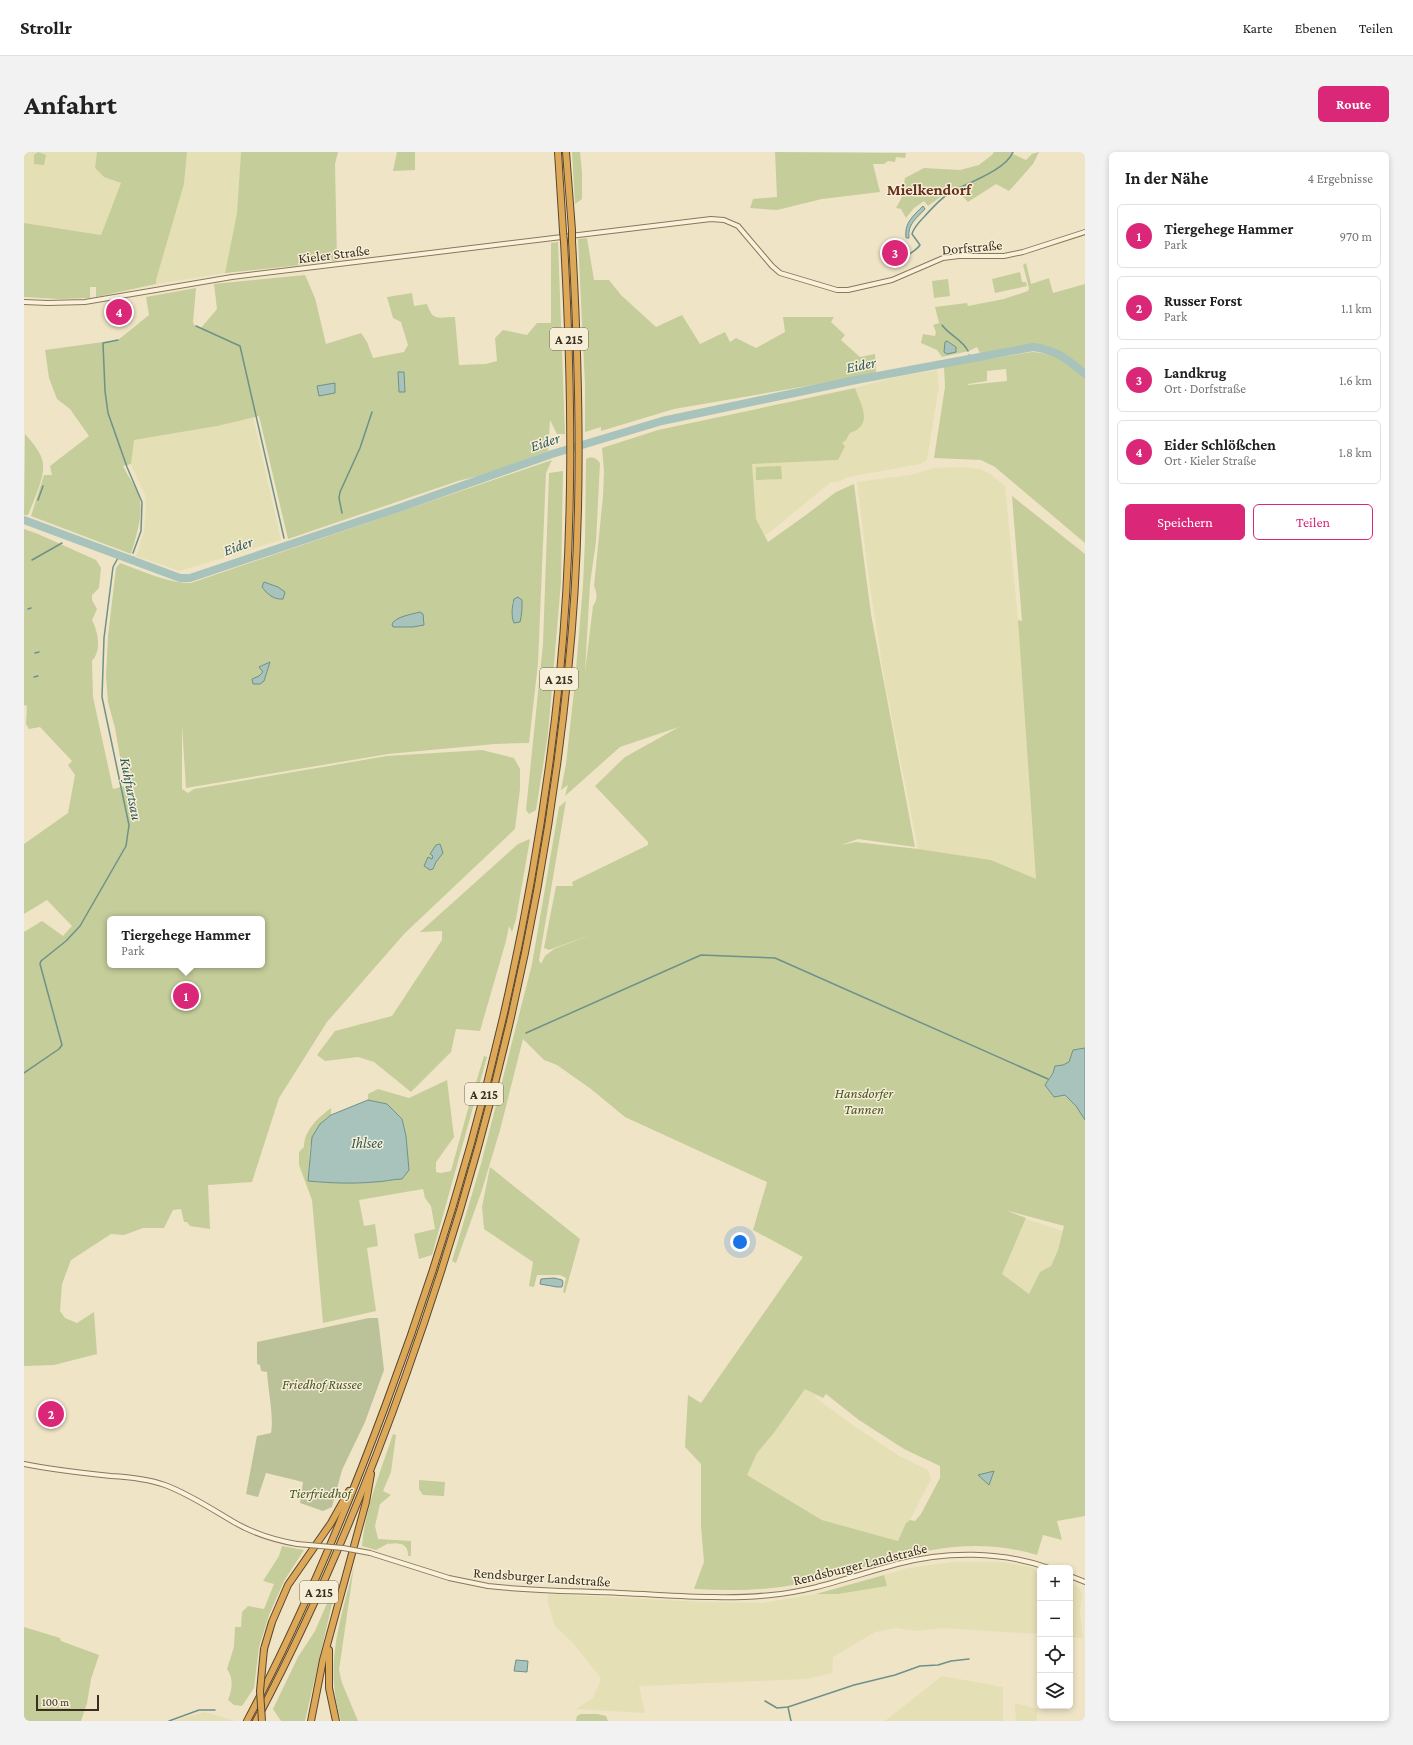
<!DOCTYPE html>
<html lang="de">
<head>
<meta charset="utf-8">
<style>
	body { margin:0; font-family:"Crimson Pro",serif; background:#f2f2f2; color:#222 }
	.controls { position:absolute; right:12px; bottom:12px; display:grid; overflow:hidden; border-radius:6px; box-shadow:0 2px 6px #0003 }
	.controls button { width:36px; height:36px; display:grid; place-items:center; padding:0; border:0; border-bottom:1px solid #e0e0e0; background:#fff; color:#222; font:20px sans-serif }
	.scale { position:absolute; left:12px; bottom:10px; width:63px; box-sizing:border-box; padding-left:4px; border:2px solid #3a2e20; border-top:0; font-size:11px; line-height:14px; white-space:nowrap; color:#3a2e20; -webkit-text-stroke:3px #f6eed6; paint-order:stroke }
	.you { position:absolute; left:716px; top:1090px; width:14px; height:14px; margin:-10px; border:3px solid #fff; border-radius:50%; background:#1a73e8; box-shadow:0 0 0 6px #1a73e833 }
	.badge { display:grid; place-items:center; width:26px; height:26px; border-radius:50%; background:#db2777; color:#fff; font-size:13px; font-weight:700 }
	.pin { position:absolute; translate:-50% -50%; border:2px solid #fff; box-shadow:0 1px 4px #0006 }
	.popup { position:absolute; left:83px; top:764px; width:158px; height:52px; box-sizing:border-box; display:grid; place-content:center; border-radius:6px; background:#fff; filter:drop-shadow(0 1px 3px #0005); font-size:13px; white-space:nowrap; color:#767676 }
	.popup b { font-size:15px; color:#222 }
	.popup::after { content:''; position:absolute; left:50%; top:100%; margin-left:-8px; border:8px solid transparent; border-top-color:#fff }
	.list { margin:0; padding:0; list-style:none }
	h2 { display:flex; justify-content:space-between; align-items:center; height:52px; margin:0; padding:0 16px; font-size:17px }
	h2 small { font-size:13px; font-weight:400; color:#767676 }
	.list li { display:grid; grid-template-columns:26px 1fr auto; gap:12px; align-items:center; box-sizing:border-box; height:64px; margin:0 8px 8px; padding:0 8px; border:1px solid #e0e0e0; border-radius:6px }
	.list b { display:block; font-size:15px; white-space:nowrap }
	.list p { margin:0; font-size:13px; white-space:nowrap; color:#767676 }
	.list em { font-size:13px; font-style:normal; color:#767676 }
	.actions { display:flex; gap:8px; padding:12px 16px }
	.actions a { flex:1; padding:9px 0; border:1px solid #db2777; border-radius:6px; text-align:center; font-size:14px; color:#db2777 }
	.actions .main { background:#db2777; color:#fff }
	.icon { flex:none; width:22px; height:22px; fill:none; stroke:currentColor; stroke-width:2; stroke-linecap:round; stroke-linejoin:round }
	.map { position:relative; flex:none; width:1061px; height:1569px; overflow:hidden; border-radius:6px }
	header { display:flex; align-items:center; gap:24px; box-sizing:border-box; height:56px; padding:0 20px; background:#fff; border-bottom:1px solid #e0e0e0 }
	header strong { font-size:19px }
	nav { display:flex; gap:22px; margin-inline-start:auto; font-size:14px }
	.intro { display:flex; align-items:center; justify-content:space-between; box-sizing:border-box; height:96px; padding:0 24px }
	h1 { margin:0; font-size:28px }
	.button { padding:10px 18px; border-radius:6px; background:#db2777; color:#fff; font-size:14px; font-weight:700 }
	main { display:flex; gap:24px; padding:0 24px }
	aside { flex:1; background:#fff; border-radius:6px; box-shadow:0 2px 6px #0003 }
	.map>svg:first-child { display:block }
</style>
</head>
<body>
<header>
<strong>Strollr</strong>
<nav><a>Karte</a><a>Ebenen</a><a>Teilen</a></nav>
</header>
<div class="intro"><h1>Anfahrt</h1><a class="button">Route</a></div>
<main>
<div class="map">
<svg width="1061" height="1569" viewBox="0 0 1061 1569">
	<rect width="100%" height="100%" fill="#efe4c6"/>
	<g fill="#e4dfb4">
		<path d="M0,0H73L71,16L80,25L97,31L77,83L0,71Z"/>
		<path d="M163,0H217L213,61L201,121L132,132V128L160,32Z"/>
		<path d="M913,218L915,234L903,308L896,312L824,325L813,330H807L741,384L732,367L728,312L814,308L818,291L822,288L840,263L831,236L872,225Z"/>
		<path d="M229,265L257,388L156,419L112,404L120,380L122,356L121,343L107,312L109,288L193,274Z"/>
		<path d="M938,315L956,317L966,322L981,334L994,468L1012,728L967,708L894,697L861,531L846,435L833,330L886,323L910,316Z"/>
		<path d="M1002,1067L1039,1079L1034,1098L1027,1114L1016,1120L1005,1142L978,1122Z"/>
		<path d="M781,1237L791,1241L792,1246L830,1274L875,1304L904,1318L907,1327L886,1368L882,1371L874,1389L799,1368L723,1323L733,1301L749,1282Z"/>
		<path d="M929,1410H978L1006,1415L1016,1419V1482L918,1476L894,1479L872,1476L851,1480L809,1505L808,1521L782,1527L615,1534L621,1561L552,1557L569,1546L576,1530V1525L549,1491L531,1474L524,1451V1442L678,1450L738,1451L792,1442H814L862,1434L860,1423L884,1416Z"/>
		<path d="M1046,1430L1056,1436L1058,1442L1056,1460L1059,1486L1046,1485Z"/>
		<path d="M918,1524L979,1535V1569H861Z"/>
		<path d="M991,1551L1014,1557L1012,1569H992Z"/>
		<path d="M181,1560L211,1569H150L159,1566Z"/>
	</g>
	<g fill="#c5cd9a" fill-rule="evenodd">
		<path d="M14,0L22,3L20,13L10,12V3Z"/>
		<path d="M73,0H163L160,32L132,128V132L72,145V135H66V146L34,147L0,145V71L77,83L97,31L80,25L71,16Z"/>
		<path d="M217,0H314L311,12L313,109H295L277,113L201,121L213,61Z"/>
		<path d="M373,0H391V18L369,19Z"/>
		<path d="M548,0H556L558,21V47L551,52Z"/>
		<path d="M751,0L882,1L881,6L872,5L871,10L864,9L860,12H849L856,40L798,47L753,58L726,56L729,47L753,45Z"/>
		<path d="M970,0H989V2L1002,8L1008,2L1015,0L1009,12L985,39L972,32L944,50L930,35L904,54L900,49L890,56L882,66L877,57L872,56L877,47L881,26L900,16L936,18L955,13L968,3Z"/>
		<path d="M563,86L570,128H585L597,143L632,175L658,163L676,192L701,180L706,190L712,186L732,196L761,180L759,165H810L807,170L821,183L817,188L836,205L851,202L852,222L650,257L577,279V275L561,280V232L554,87Z"/>
		<path d="M534,90L541,282H533L526,268L524,299L462,322L434,329L264,387L235,264L193,274L110,288L107,312L99,314C103,323 110,332 114,341C121,358 112,385 107,402L7,364L20,323H28L26,314L65,284L46,257L33,247L25,226L21,198L94,188L125,163L122,145L172,136L169,170L170,173L177,176L193,157L190,132L281,123L291,146L302,192L337,181L343,190L349,206L380,200L384,193L377,170L369,166L363,145L388,141L390,154L403,152C409,170 414,165 431,165L435,213L462,212L473,209L471,186L479,178L503,183L513,171H527V91ZM380,220L381,240H375L374,221Z"/>
		<path d="M1002,111L1007,132L1025,126L1029,141L1061,132V219C1051,211 1031,194 1019,193C1001,190 974,199 957,203L953,195L945,199L918,205L913,198L897,191L899,182L911,184L912,180L909,173L915,171L911,155L943,151L944,154L980,147L1004,139L1005,136L999,113Z"/>
		<path d="M996,120L998,130H1002L1003,134L971,141L968,127Z"/>
		<path d="M924,127L926,144L910,146L908,129Z"/>
		<path d="M1008,200C1035,202 1041,209 1061,226V391L971,315L957,308L910,306L921,235L920,214ZM982,217L983,229L944,233V232L963,229V219Z"/>
		<path d="M831,236C837,253 850,273 826,281L822,288L818,291L821,294L814,308L728,312L732,367L744,390L782,363L812,340L830,332L847,462L891,695L834,687L817,693L832,690L894,697L967,708L1012,727L994,468L998,469L988,344L1061,402V896L1049,898L1045,910L1039,913L1031,914L1029,921L1024,927L1052,954L1061,968V1364L1033,1369L1038,1388L1019,1383L1013,1403C927,1377 861,1413 779,1431C743,1439 707,1439 670,1437L680,1410L677,1374V1312L661,1295L664,1243L677,1251L779,1105L729,1078L743,1030L601,965L567,937L533,913L520,908L499,887L476,978L458,1038L432,1111L428,1109L457,1012L508,812L535,655L542,649L515,808L517,812L521,804L530,797L569,782L525,798L520,796L532,734H549L548,730L624,693V690L571,634L601,605L655,575L596,595L541,644L544,633L537,638L542,612L551,530L559,433L561,388L562,307C569,304 572,306 576,311L572,389L566,432L561,520L569,454C574,447 573,441 570,434L579,344L580,319L578,296L634,278ZM981,1058L1040,1074L1034,1098L1027,1114L1016,1120L1005,1142L978,1122L1002,1066ZM781,1237L799,1246L802,1242L835,1268L880,1297L916,1314V1326L897,1362L891,1369L886,1368L882,1371L874,1389L798,1368L723,1323L733,1301L749,1282Z"/>
		<path d="M1,282C8,290 18,301 19,312C21,325 9,350 4,363H0Z"/>
		<path d="M528,308L522,321L514,511L505,591L471,592L364,602L162,636L158,573V637L164,641L170,637L363,604L458,598L490,606L496,617V637L491,677L381,781L303,870L255,946L228,1030L184,1033L186,1077L166,1074L163,1070H160L157,1057L149,1058L140,1076H119L100,1083L87,1082L47,1108L38,1132L36,1159L41,1166L53,1171L70,1160L73,1202L30,1213L0,1214V780L18,769L39,784L48,774L23,748L0,762V692L44,661L51,623L44,613L48,609L16,575L5,577L2,572L3,554L0,553V377L14,382L72,408L77,416L75,436L68,443V448L73,457L68,468C74,480 78,498 68,509L69,545L89,637L101,634L91,576L84,550L82,524L84,484L92,416L96,411C119,419 142,431 167,431ZM488,450H498L497,465L488,462ZM86,767H238V813H86Z"/>
		<path d="M757,314L758,327L732,328V315Z"/>
		<path d="M539,319L537,430L524,582L512,658L505,662L502,658L519,492L525,321Z"/>
		<path d="M506,687L492,767L488,780L485,774L482,789L456,879L432,877L427,900L387,940L350,910L334,905L301,909L293,903L311,879L368,864L418,788V779L396,780L494,692Z"/>
		<path d="M460,904L463,905L408,1103L395,1107L390,1082L411,1077L407,1054L401,1046L399,1037L335,1048L340,1074L351,1072L354,1094L343,1096L352,1159L299,1171L288,1048L275,1013V1000L280,995C280,978 295,965 307,956V963L296,972L286,995L284,1029C306,1031 329,1032 350,1030C360,1030 369,1027 378,1027L385,1018L382,984L378,967L363,952L344,948V942L354,937L385,946L423,928L430,985L412,1010V1020L417,1021L427,1019L444,957Z"/>
		<path d="M466,1015L556,1087L541,1141L539,1140L542,1126L536,1123H513L510,1135L505,1134L509,1110L460,1077L458,1055Z"/>
		<path d="M35,1252V1270L20,1271L19,1253Z"/>
		<path d="M369,1282L372,1283L367,1320L359,1339L367,1343L356,1352L351,1374L354,1387L387,1389V1404H384C385,1392 375,1390 365,1392V1391L352,1398L338,1394C341,1356 357,1319 369,1282Z"/>
		<path d="M395,1328L421,1330L420,1344L399,1343L395,1337Z"/>
		<path d="M258,1394L280,1398L260,1429L245,1463L235,1495L230,1536L218,1554L210,1553L204,1548C208,1538 210,1527 203,1517L210,1495L211,1475H217L218,1460L224,1454L240,1457L250,1432L239,1429L255,1404Z"/>
		<path d="M330,1414L315,1518L318,1531L334,1569H317C300,1511 316,1471 330,1414Z"/>
		<path d="M860,1423L863,1434L814,1442H792Z"/>
		<path d="M310,1443L281,1569H257L249,1557L274,1505L291,1479L304,1449L307,1444Z"/>
		<path d="M0,1475L36,1486L37,1489L75,1503L67,1527L63,1551L57,1569H0Z"/>
		<path d="M557,1562H573L582,1564L584,1569H552L553,1564Z"/>
	</g>
	<path fill="#bbc299" d="M345,1166H354L360,1218L341,1270L318,1318L308,1355L299,1359L276,1351L279,1330L242,1321L234,1345L222,1342L233,1284L247,1281C250,1265 244,1238 243,1220L237,1219L236,1213L233,1212V1190Z"/>
	<g fill="#a8c2bc" stroke="#6e918a">
		<path d="M899,54L901,57C893,66 883,72 885,86H882C880,71 889,64 899,54Z"/>
		<path d="M923,189L932,195V200L923,202L920,200L921,190Z"/>
		<path d="M374,220H380L381,240H375Z"/>
		<path d="M311,231V241L295,244L293,234Z"/>
		<path d="M240,430L254,435L261,440L259,447C250,448 243,442 238,435Z"/>
		<path d="M494,445L498,448C498,455 498,463 496,470L490,471C487,465 488,454 490,447Z"/>
		<path d="M396,460L399,462L400,473L389,475H369L368,472C371,465 388,462 396,460Z"/>
		<path d="M246,510L240,529L236,532H229L228,527L235,524L239,520L235,515Z"/>
		<path d="M416,692L419,701L412,710L409,717L406,718L400,714L404,705L408,707L409,704L406,702L412,693Z"/>
		<path d="M1061,896V968L1052,954L1041,943L1030,945L1021,933L1029,921L1031,914L1039,913L1045,910L1049,898Z"/>
		<path d="M344,948L363,952L378,967L382,984L385,1018L378,1027C369,1027 360,1030 350,1030C328,1032 306,1031 284,1029L288,985L296,972L307,963Z"/>
		<path d="M530,1126L538,1128L539,1130L538,1135H533L516,1132L517,1127Z"/>
		<path d="M970,1319L965,1333L954,1323Z"/>
		<path d="M492,1508L504,1509L503,1520L490,1519Z"/>
	</g>
	<g fill="none" stroke-linecap="round" stroke-linejoin="round">
		<g stroke="#6e918a" stroke-width="1.5">
			<path d="M881,110L880,107C885,101 892,99 896,93L888,82C890,75 895,70 900,65C908,56 917,46 927,40C944,31 982,18 989,0"/>
			<path d="M918,173C925,183 939,188 944,199"/>
			<path d="M172,174L216,194L260,386"/>
			<path d="M94,188L79,191L81,239L84,261L103,315L118,350L117,379L109,401"/>
			<path d="M945,203L946,207"/>
			<path d="M14,348L19,334"/>
			<path d="M318,361L315,346L316,340L336,296L348,260"/>
			<path d="M8,408L38,391"/>
			<path d="M107,409L109,405"/>
			<path d="M4,457L7,456"/>
			<path d="M11,501L15,500"/>
			<path d="M10,525L14,524"/>
			<path d="M502,881L677,803L751,806L1024,927"/>
			<path d="M0,921L35,897L38,893L16,812L17,809L42,789L56,774L102,694L105,673L78,545L80,486L89,415L95,404"/>
			<path d="M741,1549L753,1556L764,1555L830,1533L871,1523L896,1514L914,1513L927,1509L945,1507"/>
			<path d="M764,1555L767,1569"/>
			<path d="M145,1569L175,1558H191"/>
		</g>
		<path stroke="#a8c2bc" stroke-width="8" d="M0,368L156,426H166L375,356L528,302L638,269L832,228L1009,195C1033,198 1043,207 1061,222"/>
		<g stroke="#8a775c" stroke-width="6">
			<g id="minor">
				<path d="M0,150L24,151L61,150L208,125L687,67L700,68L714,74L748,114L756,121L813,138H824L868,128L919,106L935,104H980L999,100L1061,80"/>
				<path d="M0,1312C29,1318 58,1321 87,1324C105,1325 124,1327 141,1333C165,1342 186,1356 208,1369C228,1381 250,1388 273,1392"/>
				<path d="M346,1401L425,1426L464,1434C507,1439 552,1439 596,1441C646,1443 697,1448 747,1443C791,1439 831,1423 873,1412C922,1399 977,1399 1025,1416"/>
				<path d="M1046,1424L1061,1430"/>
			</g>
		</g>
		<g stroke="#584530" stroke-width="8">
			<g id="highway">
				<path d="M534,0L539,79"/>
				<path d="M542,0L548,78"/>
				<path d="M240,1497L248,1470L264,1433L307,1371L325,1339"/>
				<path d="M305,1498V1536L312,1569"/>
				<path d="M223,1569C277,1467 322,1360 362,1252C450,1017 511,771 536,521C550,377 548,234 540,90"/>
				<path d="M232,1569C291,1458 340,1341 382,1223C463,996 520,760 544,520C559,376 556,232 548,89"/>
				<path d="M287,1569L299,1508L342,1350L347,1322"/>
			</g>
		</g>
		<use href="#minor" stroke="#f9f1da" stroke-width="4"/>
		<use href="#highway" stroke="#dda958" stroke-width="6"/>
		<g stroke="#8a775c" stroke-width="6" stroke-linecap="butt">
			<path id="minor-bridge" d="M273,1392L319,1396L346,1401"/>
		</g>
		<g stroke="#584530" stroke-width="8" stroke-linecap="butt">
			<g id="highway-bridge">
				<path d="M548,78V89"/>
				<path d="M539,79L540,90"/>
				<path d="M238,1569L236,1539L240,1497"/>
			</g>
		</g>
		<use href="#minor-bridge" stroke="#f9f1da" stroke-width="4"/>
		<use href="#highway-bridge" stroke="#dda958" stroke-width="6"/>
	</g>
	<g text-anchor="middle" stroke-width="3" stroke-linejoin="round" paint-order="stroke">
		<g fill="#f6eed6" stroke="#726857" stroke-width="1">
			<rect x="526" y="176" width="38" height="22" rx="3"/>
			<rect x="516" y="516" width="38" height="22" rx="3"/>
			<rect x="441" y="931" width="38" height="22" rx="3"/>
			<rect x="276" y="1429" width="38" height="22" rx="3"/>
		</g>
		<g font-size="13" font-weight="bold" fill="#3a2e20">
			<text x="545" y="192">A 215</text>
			<text x="535" y="532">A 215</text>
			<text x="460" y="947">A 215</text>
			<text x="295" y="1445">A 215</text>
		</g>
		<g font-size="14" fill="#3a2e20" stroke="#f6eed6">
			<text transform="translate(948 95) rotate(-5)" y="5">Dorfstraße</text>
			<text transform="translate(310 102) rotate(-7)" y="5">Kieler Straße</text>
			<text transform="translate(836 1412) rotate(-14)" y="5">Rendsburger Landstraße</text>
			<text transform="translate(518 1425) rotate(4)" y="5">Rendsburger Landstraße</text>
		</g>
		<g font-size="14" font-style="italic" fill="#485726" stroke="#f6eed6">
			<text x="840" y="946">Hansdorfer<tspan x="840" dy="16">Tannen</tspan></text>
			<text x="298" y="1237">Friedhof Russee</text>
			<text x="296" y="1346">Tierfriedhof</text>
		</g>
		<g font-size="15" font-style="italic" fill="#2f5a59" stroke="#f6eed6">
			<text transform="translate(837 213) rotate(-11)" y="5">Eider</text>
			<text transform="translate(521 290) rotate(-18)" y="5">Eider</text>
			<text transform="translate(214 394) rotate(-19)" y="5">Eider</text>
			<text transform="translate(107 637) rotate(79)" y="5">Kuhfurtsau</text>
			<text x="343" y="996">Ihlsee</text>
		</g>
		<g font-size="16" font-weight="bold" fill="#67311f" stroke="#f6eed6">
			<text x="905" y="43">Mielkendorf</text>
		</g>
	</g>
</svg>
<div class="controls">
<button>+</button>
<button>−</button>
<button><svg class="icon" aria-label="locate" viewBox="0 0 24 24"><circle cx="12" cy="12" r="6"/><path d="M12 2v4M12 18v4M2 12h4M18 12h4"/></svg></button>
<button><svg class="icon" aria-label="layers" viewBox="0 0 24 24"><path d="M12 4l9 5-9 5-9-5zM3 14l9 5 9-5"/></svg></button>
</div>
<div class="scale">100 m</div>
<div class="you"></div>
<div class="pin badge" style="left:162px;top:844px">1</div>
<div class="popup"><b>Tiergehege Hammer</b>Park</div>
<div class="pin badge" style="left:27px;top:1262px">2</div>
<div class="pin badge" style="left:871px;top:101px">3</div>
<div class="pin badge" style="left:95px;top:160px">4</div>
</div>
<aside>
<h2>In der Nähe<small>4 Ergebnisse</small></h2>
<ul class="list">
<li><span class="badge">1</span><div><b>Tiergehege Hammer</b><p>Park</p></div><em>970 m</em></li>
<li><span class="badge">2</span><div><b>Russer Forst</b><p>Park</p></div><em>1.1 km</em></li>
<li><span class="badge">3</span><div><b>Landkrug</b><p>Ort · Dorfstraße</p></div><em>1.6 km</em></li>
<li><span class="badge">4</span><div><b>Eider Schlößchen</b><p>Ort · Kieler Straße</p></div><em>1.8 km</em></li>
</ul>
<div class="actions"><a class="main">Speichern</a><a>Teilen</a></div>
</aside>
</main>
</body>
</html>
